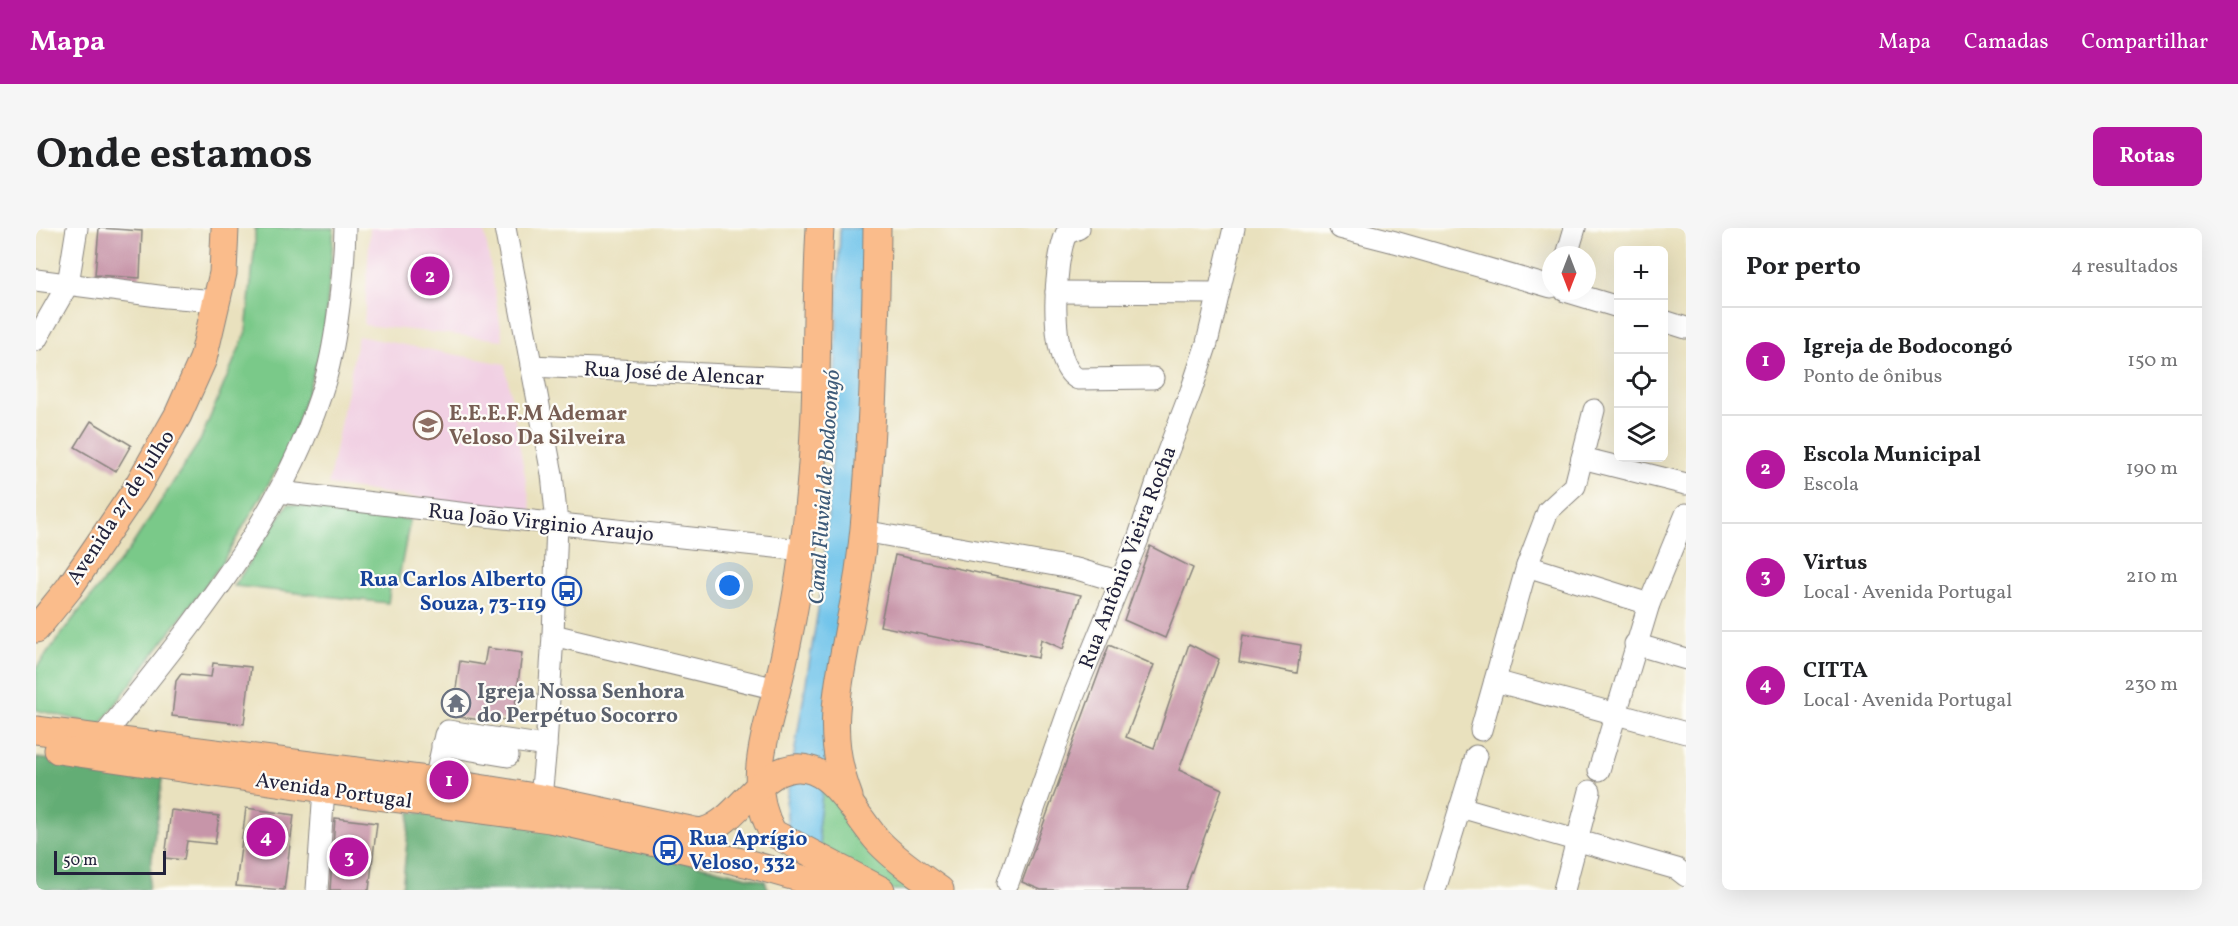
<!DOCTYPE html>
<html lang="pt">
<head>
<meta charset="utf-8">
<style>
	body { margin:0; font-family:Vollkorn,serif; background:#f6f6f6; color:#202124 }
	.controls { position:absolute; right:18px; top:18px; display:grid; overflow:hidden; border-radius:9px; box-shadow:0 6px 24px #0002 }
	.controls button { width:54px; height:54px; display:grid; place-items:center; padding:0; border:0; border-bottom:2px solid #e0e0e0; background:#fff; color:#202124; font:30px sans-serif }
	.compass { position:absolute; left:1506px; top:18px; width:54px; height:54px; border-radius:50%; background:#fff; box-shadow:0 6px 24px #0002; rotate:180deg }
	.scale { position:absolute; left:18px; bottom:15px; width:112px; box-sizing:border-box; padding-left:6px; border:3px solid #22223b; border-top:0; font-size:16px; line-height:21px; white-space:nowrap; color:#22223b; -webkit-text-stroke:4px #fdfcf7; paint-order:stroke }
	.you { position:absolute; left:694px; top:358px; width:21px; height:21px; margin:-15px; border:4px solid #fff; border-radius:50%; background:#1a73e8; box-shadow:0 0 0 9px #1a73e833 }
	.badge { display:grid; place-items:center; width:39px; height:39px; border-radius:50%; background:#b5179e; color:#fff; font-size:20px; font-weight:700 }
	.pin { position:absolute; translate:-50% -50%; border:3px solid #fff; box-shadow:0 2px 6px #0006 }
	.list { margin:0; padding:0; list-style:none }
	h2 { display:flex; justify-content:space-between; align-items:center; height:78px; margin:0; padding:0 24px; font-size:26px }
	h2 small { font-size:20px; font-weight:400; color:#757577 }
	.list li { display:grid; grid-template-columns:39px 1fr auto; gap:18px; align-items:center; box-sizing:border-box; height:108px; padding:0 24px; border-top:2px solid #e0e0e0 }
	.list b { display:block; font-size:22px; white-space:nowrap }
	.list p { margin:0; font-size:20px; white-space:nowrap; color:#757577 }
	.list em { font-size:20px; font-style:normal; color:#757577 }
	.icon { flex:none; width:33px; height:33px; fill:none; stroke:currentColor; stroke-width:2; stroke-linecap:round; stroke-linejoin:round }
	.map { position:relative; flex:none; width:1650px; height:662px; overflow:hidden; border-radius:9px }
	header { display:flex; align-items:center; gap:36px; box-sizing:border-box; height:84px; padding:0 30px; background:#b5179e; color:#fff }
	header strong { font-size:28px }
	nav { display:flex; gap:33px; margin-inline-start:auto; font-size:21px }
	.intro { display:flex; align-items:center; justify-content:space-between; box-sizing:border-box; height:144px; padding:0 36px }
	h1 { margin:0; font-size:42px }
	.button { padding:15px 27px; border-radius:9px; background:#b5179e; color:#fff; font-size:21px; font-weight:700 }
	main { display:flex; gap:36px; padding:0 36px }
	aside { flex:1; background:#fff; border-radius:9px; box-shadow:0 6px 24px #0002 }
	.map>svg:first-child { display:block }
</style>
</head>
<body>
<header>
<strong>Mapa</strong>
<nav><a>Mapa</a><a>Camadas</a><a>Compartilhar</a></nav>
</header>
<div class="intro"><h1>Onde estamos</h1><a class="button">Rotas</a></div>
<main>
<div class="map">
<svg width="1650" height="662" viewBox="0 0 1650 662">
	<rect width="100%" height="100%" fill="#fdfcf7"/>
	<filter id="ink" filterUnits="userSpaceOnUse"><feTurbulence type="fractalNoise" baseFrequency=".0167" numOctaves="2"/><feDisplacementMap in="SourceGraphic" scale="12" xChannelSelector="R" yChannelSelector="G"/><feConvolveMatrix kernelMatrix="1 2 1 2 8 2 1 2 1" color-interpolation-filters="sRGB"/></filter>
	<filter id="wash" filterUnits="userSpaceOnUse"><feTurbulence type="fractalNoise" baseFrequency=".008" numOctaves="4" result="noise"/><feDisplacementMap in="SourceGraphic" scale="24" xChannelSelector="R" yChannelSelector="G"/><feGaussianBlur stdDeviation="1.35" result="paint"/><feColorMatrix in="noise" values="0 0 0 0 0 0 0 0 0 0 0 0 0 0 0 0 0 1.4 0 .05"/><feComposite in="paint" operator="in"/></filter>
	<g filter="url(#wash)">
		<rect width="100%" height="100%" fill="#e9e1be"/>
		<g fill="#f1d0e3">
			<path d="M334,0H448L467,112L328,97Z"/>
			<path d="M322,108L469,136L496,286L292,257Z"/>
		</g>
		<g fill="#7ac989" stroke="#4e7662" stroke-width="1.5">
			<path d="M219,0H298L288,111L253,221L186,335L64,497L0,482V440L40,387L93,322L164,213L210,104L219,15Z"/>
			<path d="M252,276L374,292L362,355L355,354L352,375L198,358Z"/>
			<path d="M787,558L894,662H854L786,624L782,600Z"/>
		</g>
		<g fill="#63ad75" stroke="#426858" stroke-width="1.5">
			<path d="M0,530L127,544L112,662H0Z"/>
			<path d="M374,584L482,594L729,653L732,662H366Z"/>
		</g>
		<path fill="#6ec3ea" stroke="#487292" stroke-width="1.5" d="M804,0H830L826,225L782,600L791,662H760L754,626L750,575L787,352L797,216Z"/>
		<g id="blocks">
			<g fill="#c795a9">
				<path d="M63,0L106,3L104,50L59,47Z"/>
				<path d="M55,193L95,217L80,243L39,219Z"/>
				<path d="M1114,318L1157,340L1129,410L1088,392Z"/>
				<path d="M859,327L1045,367L1027,421L1005,411L1002,430L844,398Z"/>
				<path d="M1207,407L1265,417L1261,445L1203,434Z"/>
				<path d="M1153,416L1183,431L1143,542L1186,561L1149,662H1005L986,654L1073,417L1118,437L1090,509L1118,520Z"/>
				<path d="M451,420L486,425L477,493L446,489L445,492L416,488L424,433L448,437Z"/>
				<path d="M177,435L215,439L208,496L136,488L140,453L145,446L175,449Z"/>
				<path d="M210,580L258,587L248,662L200,658Z"/>
				<path d="M135,582L183,588L179,616L151,613L148,632L129,630Z"/>
				<path d="M299,590L341,595L333,662H294Z"/>
			</g>
		</g>
	</g>
	<g filter="url(#ink)">
		<use href="#blocks" fill-opacity="0" stroke="#86827c" stroke-width="1.5"/>
		<g fill="none" stroke-linecap="round" stroke-linejoin="round">
			<g stroke="#86827c" stroke-width="23">
				<g id="minor">
					<path d="M469,0L516,246L521,295L517,407L510,518L505,570L500,584"/>
					<path d="M1043,0L1030,6C1018,33 1011,136 1042,151L1117,150"/>
					<path d="M1304,0L1359,14L1515,59"/>
					<path d="M1531,27L1539,0"/>
					<path d="M0,52L130,69L181,73"/>
					<path d="M1529,63L1582,79"/>
					<path d="M1020,64L1182,65"/>
					<path d="M1628,93L1650,100"/>
					<path d="M0,112L32,56L41,0"/>
					<path d="M495,138L780,151"/>
					<path d="M1546,230L1650,256"/>
					<path d="M243,264L440,287L766,322"/>
					<path d="M827,303L1041,341L1084,354"/>
					<path d="M1491,338L1613,376"/>
					<path d="M517,407L741,461"/>
					<path d="M1599,416L1650,431"/>
					<path d="M1459,453L1650,505"/>
					<path d="M1445,502L1491,338L1512,283L1539,258L1558,182"/>
					<path d="M67,509C153,400 249,289 289,153C301,110 308,45 309,0"/>
					<path d="M406,517L472,528"/>
					<path d="M1563,542L1613,376L1650,286"/>
					<path d="M399,553L409,507L412,503L510,518"/>
					<path d="M1424,579L1641,641L1650,648"/>
					<path d="M972,655L1038,467L1102,311L1126,239L1155,163L1171,115L1198,0"/>
					<path d="M281,662L288,561"/>
					<path d="M1399,662L1440,528"/>
					<path d="M1528,662L1554,563"/>
				</g>
			</g>
			<g stroke="#86827c" stroke-width="29">
				<g id="major">
					<path d="M784,0C781,50 781,100 780,150C778,253 766,360 741,460C729,509 710,559 737,605L845,662"/>
					<path d="M0,401L33,360L99,263L142,187L167,131L187,45L189,0"/>
					<path d="M0,502L399,553L505,570L654,602C658,603 664,604 668,603C697,595 715,557 744,544C791,523 817,586 843,614C861,633 883,647 904,662"/>
					<path d="M22,522L288,561L514,591L714,636L805,662"/>
					<path d="M813,569C789,506 802,461 813,399C820,366 825,333 828,300C837,200 840,100 841,0"/>
				</g>
			</g>
			<use href="#minor" stroke="#fff" stroke-width="21"/>
			<use href="#major" stroke="#fabc8b" stroke-width="27"/>
		</g>
	</g>
	<defs>
		<g id="school-ring" transform="scale(1.5)"><circle r="9.5" fill="#fdfcf7" stroke="#8d6e63" stroke-width="1.5"/><path d="M0-5L7-2L0 1L-7-2ZM-4 1L0 2.5L4 1V4Q0 6-4 4Z" fill="#8d6e63"/></g>
		<g id="bus-ring" transform="scale(1.5)"><circle r="9.5" fill="#fdfcf7" stroke="#1a4fb4" stroke-width="1.5"/><path d="M-5-6H5V4H4V6H2V4H-2V6H-4V4H-5ZM-3.5-4V0h7V-4ZM-3.5 1.2v1.5H-2V1.2ZM2 1.2v1.5H3.5V1.2Z" fill="#1a4fb4"/></g>
		<g id="temple-ring" transform="scale(1.5)"><circle r="9.5" fill="#fdfcf7" stroke="#6b7280" stroke-width="1.5"/><path d="M0-6L5-2H3V0L6.5 2.5H4V6H1.5V3h-3V6H-4V2.5H-6.5L-3 0V-2H-5Z" fill="#6b7280"/></g>
	</defs>
	<g fill-rule="evenodd">
		<use href="#school-ring" x="392" y="197"/>
		<use href="#bus-ring" x="531" y="363"/>
		<use href="#temple-ring" x="420" y="475"/>
		<use href="#bus-ring" x="632" y="622"/>
	</g>
	<g text-anchor="middle" stroke-width="4.5" stroke-linejoin="round" paint-order="stroke">
		<g font-size="21" fill="#22223b" stroke="#fdfcf7">
			<text transform="translate(638 145) rotate(3)" y="7">Rua José de Alencar</text>
			<text transform="translate(84 279) rotate(-57)" y="7">Avenida 27 de Julho</text>
			<text transform="translate(505 294) rotate(6)" y="7">Rua João Virginio Araujo</text>
			<text transform="translate(1091 329) rotate(-69)" y="7">Rua Antônio Vieira Rocha</text>
			<text transform="translate(298 562) rotate(8)" y="7">Avenida Portugal</text>
		</g>
		<g font-size="21" font-weight="bold" fill="#785e54" stroke="#fdfcf7" text-anchor="start">
			<text x="413" y="192">E.E.E.F.M Ademar<tspan x="413" dy="24">Veloso Da Silveira</tspan></text>
		</g>
		<g font-size="21" font-weight="bold" fill="#164399" stroke="#fdfcf7" text-anchor="end">
			<text x="510" y="358">Rua Carlos Alberto<tspan x="510" dy="24">Souza, 73-119</tspan></text>
			<text x="653" y="617" text-anchor="start">Rua Aprígio<tspan x="653" dy="24">Veloso, 332</tspan></text>
		</g>
		<g font-size="21" font-weight="bold" fill="#5b616d" stroke="#fdfcf7" text-anchor="start">
			<text x="441" y="470">Igreja Nossa Senhora<tspan x="441" dy="24">do Perpétuo Socorro</tspan></text>
		</g>
		<g font-size="22" font-style="italic" fill="#3d5a78" stroke="#fdfcf7">
			<text transform="translate(787 259) rotate(-86)" y="8">Canal Fluvial de Bodocongó</text>
		</g>
	</g>
</svg>
<div class="controls">
<button>+</button>
<button>−</button>
<button><svg class="icon" aria-label="locate" viewBox="0 0 24 24"><circle cx="12" cy="12" r="6"/><path d="M12 2v4M12 18v4M2 12h4M18 12h4"/></svg></button>
<button><svg class="icon" aria-label="layers" viewBox="0 0 24 24"><path d="M12 4l9 5-9 5-9-5zM3 14l9 5 9-5"/></svg></button>
</div>
<svg class="compass" viewBox="-18 -18 36 36"><path d="M0-13l5 13h-10z" fill="#e53935"/><path d="M0 13l5-13h-10z" fill="#757577"/></svg>
<div class="scale">50 m</div>
<div class="you"></div>
<div class="pin badge" style="left:413px;top:552px">1</div>
<div class="pin badge" style="left:394px;top:48px">2</div>
<div class="pin badge" style="left:313px;top:629px">3</div>
<div class="pin badge" style="left:230px;top:609px">4</div>
</div>
<aside>
<h2>Por perto<small>4 resultados</small></h2>
<ul class="list">
<li><span class="badge">1</span><div><b>Igreja de Bodocongó</b><p>Ponto de ônibus</p></div><em>150 m</em></li>
<li><span class="badge">2</span><div><b>Escola Municipal</b><p>Escola</p></div><em>190 m</em></li>
<li><span class="badge">3</span><div><b>Virtus</b><p>Local · Avenida Portugal</p></div><em>210 m</em></li>
<li><span class="badge">4</span><div><b>CITTA</b><p>Local · Avenida Portugal</p></div><em>230 m</em></li>
</ul>
</aside>
</main>
</body>
</html>
